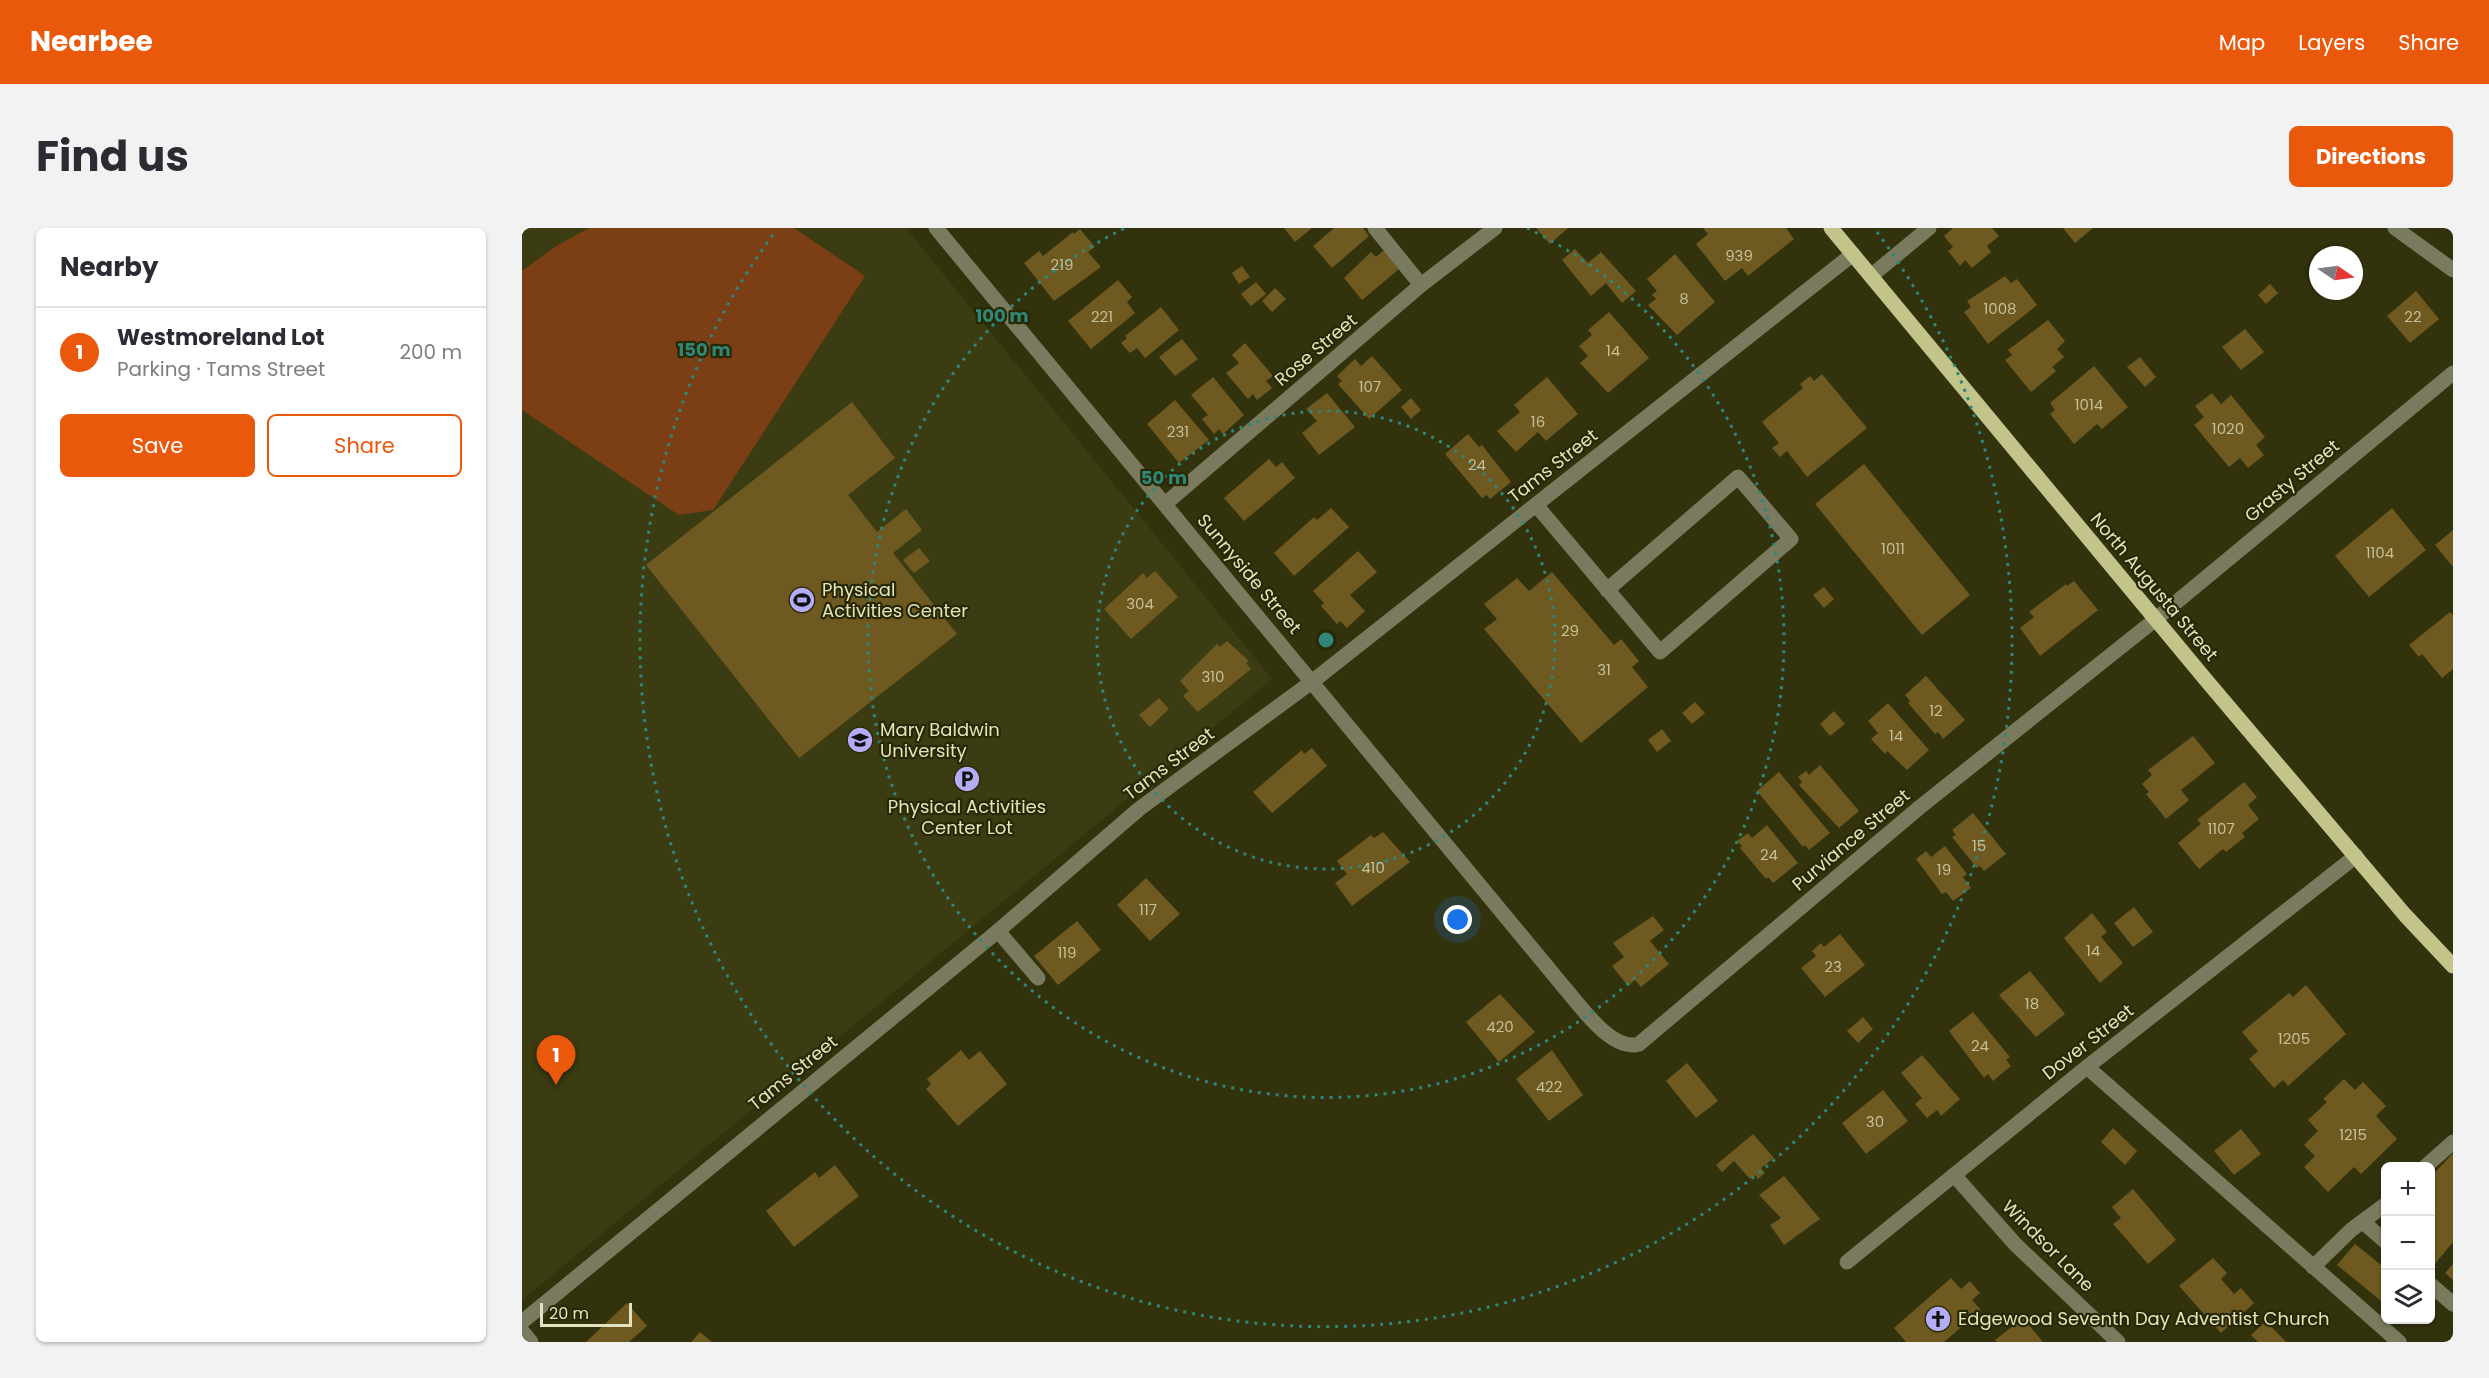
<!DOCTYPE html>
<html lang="en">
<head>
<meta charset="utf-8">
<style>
	body { margin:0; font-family:Poppins,sans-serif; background:#f2f2f3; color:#2b2b33 }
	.controls { position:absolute; right:18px; bottom:18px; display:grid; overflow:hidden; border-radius:9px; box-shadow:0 2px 4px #0004 }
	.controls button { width:54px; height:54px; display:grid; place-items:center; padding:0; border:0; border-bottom:2px solid #e1e1e2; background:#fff; color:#2b2b33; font:30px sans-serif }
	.compass { position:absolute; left:1787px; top:18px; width:54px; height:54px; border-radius:50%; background:#fff; box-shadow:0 2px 4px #0004; rotate:103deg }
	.scale { position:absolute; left:18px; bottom:15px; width:92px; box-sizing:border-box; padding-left:6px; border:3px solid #e2e3c1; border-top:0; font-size:16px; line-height:21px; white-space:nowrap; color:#e2e3c1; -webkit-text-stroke:4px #282803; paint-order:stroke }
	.you { position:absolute; left:936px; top:692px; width:21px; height:21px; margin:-15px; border:4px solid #fff; border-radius:50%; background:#1a73e8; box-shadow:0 0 0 9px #1a73e833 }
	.badge { display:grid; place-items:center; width:39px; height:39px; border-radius:50%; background:#ea580c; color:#fff; font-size:20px; font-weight:700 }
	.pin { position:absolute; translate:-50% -50px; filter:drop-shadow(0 2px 3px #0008) }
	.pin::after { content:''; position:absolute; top:32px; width:21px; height:18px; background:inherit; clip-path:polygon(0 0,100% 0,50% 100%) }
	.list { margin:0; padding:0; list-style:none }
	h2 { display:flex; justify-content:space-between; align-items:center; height:78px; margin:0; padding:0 24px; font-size:26px }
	h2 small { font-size:20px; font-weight:400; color:#7c7c81 }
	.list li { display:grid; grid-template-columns:39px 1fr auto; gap:18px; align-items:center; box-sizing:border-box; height:90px; padding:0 24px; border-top:2px solid #e1e1e2 }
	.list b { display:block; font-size:22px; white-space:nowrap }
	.list p { margin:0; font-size:20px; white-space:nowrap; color:#7c7c81 }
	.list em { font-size:20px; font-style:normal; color:#7c7c81 }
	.actions { display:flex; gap:12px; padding:18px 24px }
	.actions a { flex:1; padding:14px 0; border:2px solid #ea580c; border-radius:9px; text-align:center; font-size:21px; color:#ea580c }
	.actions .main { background:#ea580c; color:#fff }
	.icon { flex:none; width:33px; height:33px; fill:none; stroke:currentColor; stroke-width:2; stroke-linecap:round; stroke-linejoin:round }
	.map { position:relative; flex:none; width:1931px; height:1114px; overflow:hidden; border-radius:9px }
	header { display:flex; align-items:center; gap:36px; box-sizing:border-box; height:84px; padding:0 30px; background:#ea580c; color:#fff }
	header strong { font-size:28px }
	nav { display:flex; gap:33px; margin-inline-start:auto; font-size:21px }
	.intro { display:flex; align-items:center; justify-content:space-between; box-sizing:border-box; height:144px; padding:0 36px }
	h1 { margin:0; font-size:42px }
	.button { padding:15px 27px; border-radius:9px; background:#ea580c; color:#fff; font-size:21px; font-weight:700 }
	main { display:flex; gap:36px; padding:0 36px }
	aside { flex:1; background:#fff; border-radius:9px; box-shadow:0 2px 4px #0004 }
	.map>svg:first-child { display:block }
</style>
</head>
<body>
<header>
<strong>Nearbee</strong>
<nav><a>Map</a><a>Layers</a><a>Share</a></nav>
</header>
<div class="intro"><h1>Find us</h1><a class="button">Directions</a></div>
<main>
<aside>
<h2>Nearby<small></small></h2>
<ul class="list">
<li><span class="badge">1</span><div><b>Westmoreland Lot</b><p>Parking · Tams Street</p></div><em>200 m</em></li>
</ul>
<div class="actions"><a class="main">Save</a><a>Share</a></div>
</aside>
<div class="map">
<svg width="1931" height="1114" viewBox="0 0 1931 1114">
	<rect width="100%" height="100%" fill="#32320d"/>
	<path fill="#3c3c12" d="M0,0H384L750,451L0,1072Z"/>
	<path fill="#7c3e15" d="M67,0H272L343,48L191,282L157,287L0,182V43L36,17Z"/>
	<g fill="#6e5920">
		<path d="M762,0H790L773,14Z"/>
		<path d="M812,0H841L847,8L810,40L791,18Z"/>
		<path d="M1014,0H1046L1028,16Z"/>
		<path d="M1181,0H1264L1272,11L1226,48L1220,40L1203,53L1174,16L1186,6Z"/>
		<path d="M1431,0H1470L1477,8L1465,18L1469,24L1450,40L1443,32L1438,38L1426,23L1431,19L1422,8Z"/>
		<path d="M1541,0H1571L1553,15Z"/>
		<path d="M558,1L573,19L566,24L579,39L532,73L502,35L517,23L521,28L551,4L552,6Z"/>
		<path d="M1053,21L1066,35L1079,24L1114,63L1100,75L1084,55L1069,68L1040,32Z"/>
		<path d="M862,22L877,41L840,72L822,50L849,24L854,29Z"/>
		<path d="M1153,26L1193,74L1155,107L1126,77L1134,71L1130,67L1135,63L1125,51Z"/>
		<path d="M720,38L728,49L717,56L710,45Z"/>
		<path d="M1483,48L1489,55L1495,51L1515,77L1466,116L1442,84L1449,79L1445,73Z"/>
		<path d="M596,52L610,69L605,74L613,85L569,121L546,93Z"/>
		<path d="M734,54L744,66L729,78L719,66Z"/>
		<path d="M1748,56L1756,65L1744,76L1736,67Z"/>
		<path d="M753,60L764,71L750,84L740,73Z"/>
		<path d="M1894,63L1917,91L1888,115L1865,88Z"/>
		<path d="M639,79L657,102L623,130L615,120L608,125L599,115L605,110L603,108Z"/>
		<path d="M1087,84L1127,130L1086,165L1058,135L1066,128L1057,118L1070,107L1066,102Z"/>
		<path d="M1526,92L1543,113L1535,121L1542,129L1530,139L1534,143L1509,164L1483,132L1490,127L1486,122Z"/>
		<path d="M1723,101L1742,124L1719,142L1700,119Z"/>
		<path d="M660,111L676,131L653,148L637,129Z"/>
		<path d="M723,115L751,148L744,153L750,160L735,172L731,166L726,171L704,145L717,135L710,127Z"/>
		<path d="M850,128L880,162L847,191L816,156L820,153L815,148L833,131L839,138Z"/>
		<path d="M1618,129L1634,149L1623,159L1605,139Z"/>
		<path d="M1572,138L1606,179L1580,201L1575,196L1552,216L1528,186L1533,182L1528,175Z"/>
		<path d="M1300,146L1345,200L1285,249L1265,223L1258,229L1250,220L1257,215L1240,194L1281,160L1278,156L1288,148L1292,153Z"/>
		<path d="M691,149L722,187L701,206L697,201L692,206L680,191L686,187L669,167Z"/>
		<path d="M1025,149L1056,186L1024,213L1016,204L994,224L975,203L998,184L992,177Z"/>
		<path d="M805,165L833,199L797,227L780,205L795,193L784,181Z"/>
		<path d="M1690,165L1699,176L1709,167L1743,209L1734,217L1742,227L1726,240L1718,230L1707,239L1672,197L1682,189L1673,178Z"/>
		<path d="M889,170L899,182L889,191L879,179Z"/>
		<path d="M653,172L687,212L657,235L625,196Z"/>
		<path d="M330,174L373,230L326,267L355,304L384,281L400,302L371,325L435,406L277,530L124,337Z"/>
		<path d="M946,206L957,219L960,217L989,254L968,271L965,267L960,270L923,226Z"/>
		<path d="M747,231L754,239L760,234L773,250L722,293L702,270Z"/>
		<path d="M1342,236L1448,367L1400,407L1293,276Z"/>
		<path d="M809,280L827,299L772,348L752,325L792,289L795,292Z"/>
		<path d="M1870,280L1904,322L1847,369L1813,328Z"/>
		<path d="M1931,302V339L1913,317Z"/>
		<path d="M397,320L408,333L392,345L381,332Z"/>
		<path d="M836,323L855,344L828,367L843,383L825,400L818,393L815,396L799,378L802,375L791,363Z"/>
		<path d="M633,343L656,369L609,411L582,381L621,345L625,350Z"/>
		<path d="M1030,344L1092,417L1099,411L1117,433L1110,439L1126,459L1059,515L962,401L975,391L962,376L995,350L1007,363Z"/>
		<path d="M1552,353L1576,382L1518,428L1498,400L1512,389L1507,384L1544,356L1545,358Z"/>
		<path d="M1302,359L1312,371L1302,380L1291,367Z"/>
		<path d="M1928,384L1931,387V441L1920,450L1900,426L1897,429L1887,417Z"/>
		<path d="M705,413L727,433L724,435L729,441L676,484L661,468L667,463L658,453L695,416L698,419Z"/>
		<path d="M1404,448L1443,492L1421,511L1416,504L1413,506L1386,475L1388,473L1383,467Z"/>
		<path d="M637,470L647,481L628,499L617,487Z"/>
		<path d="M1173,474L1183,485L1170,496L1160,485Z"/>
		<path d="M1366,475L1407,522L1385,542L1365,523L1363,526L1349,511L1356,505L1346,493Z"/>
		<path d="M1312,483L1323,496L1308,508L1298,496Z"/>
		<path d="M1140,501L1149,513L1135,524L1126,512Z"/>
		<path d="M1671,508L1693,535L1659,562L1667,572L1644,591L1624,566L1627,564L1620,556L1630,547L1626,542Z"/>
		<path d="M790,520L805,538L750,585L731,564L780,522L782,526Z"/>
		<path d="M1298,537L1337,583L1317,600L1277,557L1280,554L1276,549L1284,543L1287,547Z"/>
		<path d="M1257,544L1308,605L1287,622L1283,617L1281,619L1235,563Z"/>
		<path d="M1722,554L1735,569L1726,577L1737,591L1720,605L1723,609L1704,624L1701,621L1677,641L1656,615L1679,596L1675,592Z"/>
		<path d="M1451,585L1484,626L1462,643L1458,638L1455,640L1430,609L1434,607L1430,602Z"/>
		<path d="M1245,597L1276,635L1251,655L1246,649L1244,651L1218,620L1220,618L1215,613L1226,605L1230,610Z"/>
		<path d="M861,604L888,634L830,678L813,655L825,646L815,633L849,607L852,610Z"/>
		<path d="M1423,618L1445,646L1441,649L1449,660L1431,673L1424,664L1420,666L1394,631L1404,623L1409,629Z"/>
		<path d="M624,650L658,686L628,713L595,677Z"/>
		<path d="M1612,679L1631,704L1611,719L1592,695Z"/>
		<path d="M1570,685L1585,704L1579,709L1601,735L1578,755L1542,710Z"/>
		<path d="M1131,688L1142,702L1128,713L1147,736L1119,759L1113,752L1106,758L1090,738L1102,729L1091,715Z"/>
		<path d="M555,693L579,722L536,757L512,728Z"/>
		<path d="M1318,706L1343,737L1303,769L1279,740L1294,728L1290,723L1299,715L1302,719Z"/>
		<path d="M1508,743L1543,786L1514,809L1477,767Z"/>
		<path d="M1784,757L1824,806L1766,858L1761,852L1752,860L1727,831L1736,823L1720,804L1767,765L1771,769Z"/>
		<path d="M978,766L1013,804L977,834L944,794Z"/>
		<path d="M1451,784L1488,829L1484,832L1489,838L1471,853L1466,846L1462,850L1427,803Z"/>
		<path d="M1341,789L1351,801L1336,815L1325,803Z"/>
		<path d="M439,822L447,832L458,823L485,856L436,898L404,861L409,856L405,851Z"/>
		<path d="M1030,822L1061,867L1027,893L994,851Z"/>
		<path d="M1400,827L1438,871L1419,888L1415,882L1405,890L1393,876L1400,870L1379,845Z"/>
		<path d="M1165,835L1196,873L1174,890L1144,853Z"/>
		<path d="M1822,851L1833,862L1841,854L1864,878L1854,888L1875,911L1839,946L1832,939L1806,964L1782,939L1793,928L1782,917L1796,903L1786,892L1805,874L1801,871Z"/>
		<path d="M1361,862L1386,893L1344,926L1320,895Z"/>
		<path d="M1591,900L1615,923L1603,937L1579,914Z"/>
		<path d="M1719,901L1739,926L1712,947L1692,923Z"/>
		<path d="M1231,906L1252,930L1239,940L1243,945L1236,951L1233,947L1228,951L1212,933L1200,944L1194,937Z"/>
		<path d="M1931,925V1014L1912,1037L1908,1034V950Z"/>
		<path d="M313,937L337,968L272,1019L244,983L293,944L297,950Z"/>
		<path d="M1262,948L1298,991L1262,1017L1248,997L1259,990L1237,967Z"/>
		<path d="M1611,961L1654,1012L1626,1036L1591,996L1599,990L1590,979Z"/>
		<path d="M1833,1016L1864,1041V1077L1815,1037Z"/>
		<path d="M1691,1030L1705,1045L1699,1051L1712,1066L1719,1060L1732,1075L1699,1105L1657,1058Z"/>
		<path d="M1931,1036V1052L1923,1045Z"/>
		<path d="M1429,1050L1439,1061L1448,1053L1458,1065L1450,1072L1459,1082L1422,1114H1384L1372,1100Z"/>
		<path d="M105,1075L125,1098L107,1114H64Z"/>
		<path d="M1501,1090L1521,1114H1475L1473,1112Z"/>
		<path d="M1744,1093L1764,1114H1736L1729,1107Z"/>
		<path d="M178,1104L190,1114H169Z"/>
	</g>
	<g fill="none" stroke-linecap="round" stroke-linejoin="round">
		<g stroke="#797a5e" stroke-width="15">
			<path d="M414,0L1041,758C1058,777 1089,824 1117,816L1398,579L1634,391L1931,145"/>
			<path d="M853,0L899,57"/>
			<path d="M1873,0L1931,42"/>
			<path d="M1349,48L1407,0"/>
			<path d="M643,276L899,57L973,0"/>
			<path d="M1014,277L1138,424L1269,311L1216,249L1085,362"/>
			<path d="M476,703L516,750"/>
			<path d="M1565,839L1877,1114"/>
			<path d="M1904,938L1931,914"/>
			<path d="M1432,947L1493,1016L1596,1114"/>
			<path d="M1841,994L1864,1014"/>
			<path d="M1325,1034L1565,839L1834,628"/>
			<path d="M1791,1039L1829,1002L1864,976"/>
			<path d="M1908,1056L1931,1076"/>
			<path d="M0,1094L476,703L617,581L791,453L1331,26"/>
			<path d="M0,1103L9,1114"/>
		</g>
		<path stroke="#c2c489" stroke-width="15" d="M1309,0L1684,452L1883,687L1931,738"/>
	</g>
	<g fill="none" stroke="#2f867a" stroke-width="3" stroke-dasharray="3 6">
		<circle cx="804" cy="412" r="229"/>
		<path d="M1005 0A458 458 0 1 1 603 0"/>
		<path d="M1355 4A686 686 0 1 1 253 4"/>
	</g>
	<defs>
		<g id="stadium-disc" transform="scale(1.35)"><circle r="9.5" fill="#b5acf8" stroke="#282803"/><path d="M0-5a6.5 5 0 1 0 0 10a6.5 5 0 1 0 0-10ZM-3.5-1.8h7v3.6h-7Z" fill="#111"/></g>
		<g id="university-disc" transform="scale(1.35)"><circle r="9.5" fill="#b5acf8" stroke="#282803"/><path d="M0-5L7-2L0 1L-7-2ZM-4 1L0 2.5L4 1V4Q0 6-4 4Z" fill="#111"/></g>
		<g id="parking-disc" transform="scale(1.35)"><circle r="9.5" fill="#b5acf8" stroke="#282803"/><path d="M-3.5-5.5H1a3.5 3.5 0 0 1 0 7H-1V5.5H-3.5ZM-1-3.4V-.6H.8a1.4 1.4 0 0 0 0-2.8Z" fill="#111"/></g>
		<g id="church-disc" transform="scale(1.35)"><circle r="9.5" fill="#b5acf8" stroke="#282803"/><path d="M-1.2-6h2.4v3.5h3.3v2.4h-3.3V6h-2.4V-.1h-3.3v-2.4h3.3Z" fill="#111"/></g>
	</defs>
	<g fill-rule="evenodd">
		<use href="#stadium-disc" x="280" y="372"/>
		<use href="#university-disc" x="338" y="512"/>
		<use href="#parking-disc" x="445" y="551"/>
		<use href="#church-disc" x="1416" y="1091"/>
	</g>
	<g text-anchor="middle" stroke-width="4.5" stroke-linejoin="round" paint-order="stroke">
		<g font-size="15" fill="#c5c099">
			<text x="1217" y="33">939</text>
			<text x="540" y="42">219</text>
			<text x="1162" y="76">8</text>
			<text x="1478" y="86">1008</text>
			<text x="580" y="94">221</text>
			<text x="1891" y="94">22</text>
			<text x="1091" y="128">14</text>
			<text x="848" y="164">107</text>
			<text x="1567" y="182">1014</text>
			<text x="1016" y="199">16</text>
			<text x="1706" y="206">1020</text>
			<text x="656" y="209">231</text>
			<text x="955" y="242">24</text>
			<text x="1371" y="326">1011</text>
			<text x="1858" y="330">1104</text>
			<text x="618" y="381">304</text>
			<text x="1048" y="408">29</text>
			<text x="1082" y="447">31</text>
			<text x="691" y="454">310</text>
			<text x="1414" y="488">12</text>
			<text x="1374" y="513">14</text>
			<text x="1699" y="606">1107</text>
			<text x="1457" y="623">15</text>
			<text x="1247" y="632">24</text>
			<text x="851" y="645">410</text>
			<text x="1422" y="647">19</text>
			<text x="626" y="687">117</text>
			<text x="1571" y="728">14</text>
			<text x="545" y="730">119</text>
			<text x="1311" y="744">23</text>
			<text x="1510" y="781">18</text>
			<text x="978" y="804">420</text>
			<text x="1772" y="816">1205</text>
			<text x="1458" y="823">24</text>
			<text x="1027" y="864">422</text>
			<text x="1353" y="899">30</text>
			<text x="1831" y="912">1215</text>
		</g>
		<g font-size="18" fill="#e2e3c1" stroke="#282803">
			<text transform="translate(794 122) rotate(-40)" y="6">Rose Street</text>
			<text transform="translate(1031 238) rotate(-38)" y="6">Tams Street</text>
			<text transform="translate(1770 253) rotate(-40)" y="6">Grasty Street</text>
			<text transform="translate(727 346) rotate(50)" y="6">Sunnyside Street</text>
			<text transform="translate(1632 359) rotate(50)" y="6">North Augusta Street</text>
			<text transform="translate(647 536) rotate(-37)" y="6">Tams Street</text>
			<text transform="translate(1329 612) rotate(-40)" y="6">Purviance Street</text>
			<text transform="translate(1566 814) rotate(-38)" y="6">Dover Street</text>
			<text transform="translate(271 845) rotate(-39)" y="6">Tams Street</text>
			<text transform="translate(1526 1018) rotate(45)" y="6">Windsor Lane</text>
		</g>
		<g font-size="18" fill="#e2e3c1" stroke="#282803" text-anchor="start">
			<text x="300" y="368">Physical<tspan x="300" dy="21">Activities Center</tspan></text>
			<text x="358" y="508">Mary Baldwin<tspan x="358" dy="21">University</tspan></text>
			<text x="445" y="585" text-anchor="middle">Physical Activities<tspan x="445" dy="21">Center Lot</tspan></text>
			<text x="1436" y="1097">Edgewood Seventh Day Adventist Church</text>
		</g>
	</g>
	<circle cx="804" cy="412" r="9" fill="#2f867a" stroke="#282803" stroke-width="3"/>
	<g font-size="18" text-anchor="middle" font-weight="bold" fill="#2f867a" stroke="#282803" stroke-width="4.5" stroke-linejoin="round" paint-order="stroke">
		<text x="480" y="94">100 m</text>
		<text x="182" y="128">150 m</text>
		<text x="642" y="256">50 m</text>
	</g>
</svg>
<div class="controls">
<button>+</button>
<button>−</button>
<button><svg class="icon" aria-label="layers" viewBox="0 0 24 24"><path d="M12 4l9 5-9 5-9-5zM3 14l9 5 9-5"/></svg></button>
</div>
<svg class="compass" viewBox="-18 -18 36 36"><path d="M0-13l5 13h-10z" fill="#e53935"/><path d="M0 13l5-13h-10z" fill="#7c7c81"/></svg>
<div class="scale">20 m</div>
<div class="you"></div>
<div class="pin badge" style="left:34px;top:857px">1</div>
</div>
</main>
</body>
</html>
